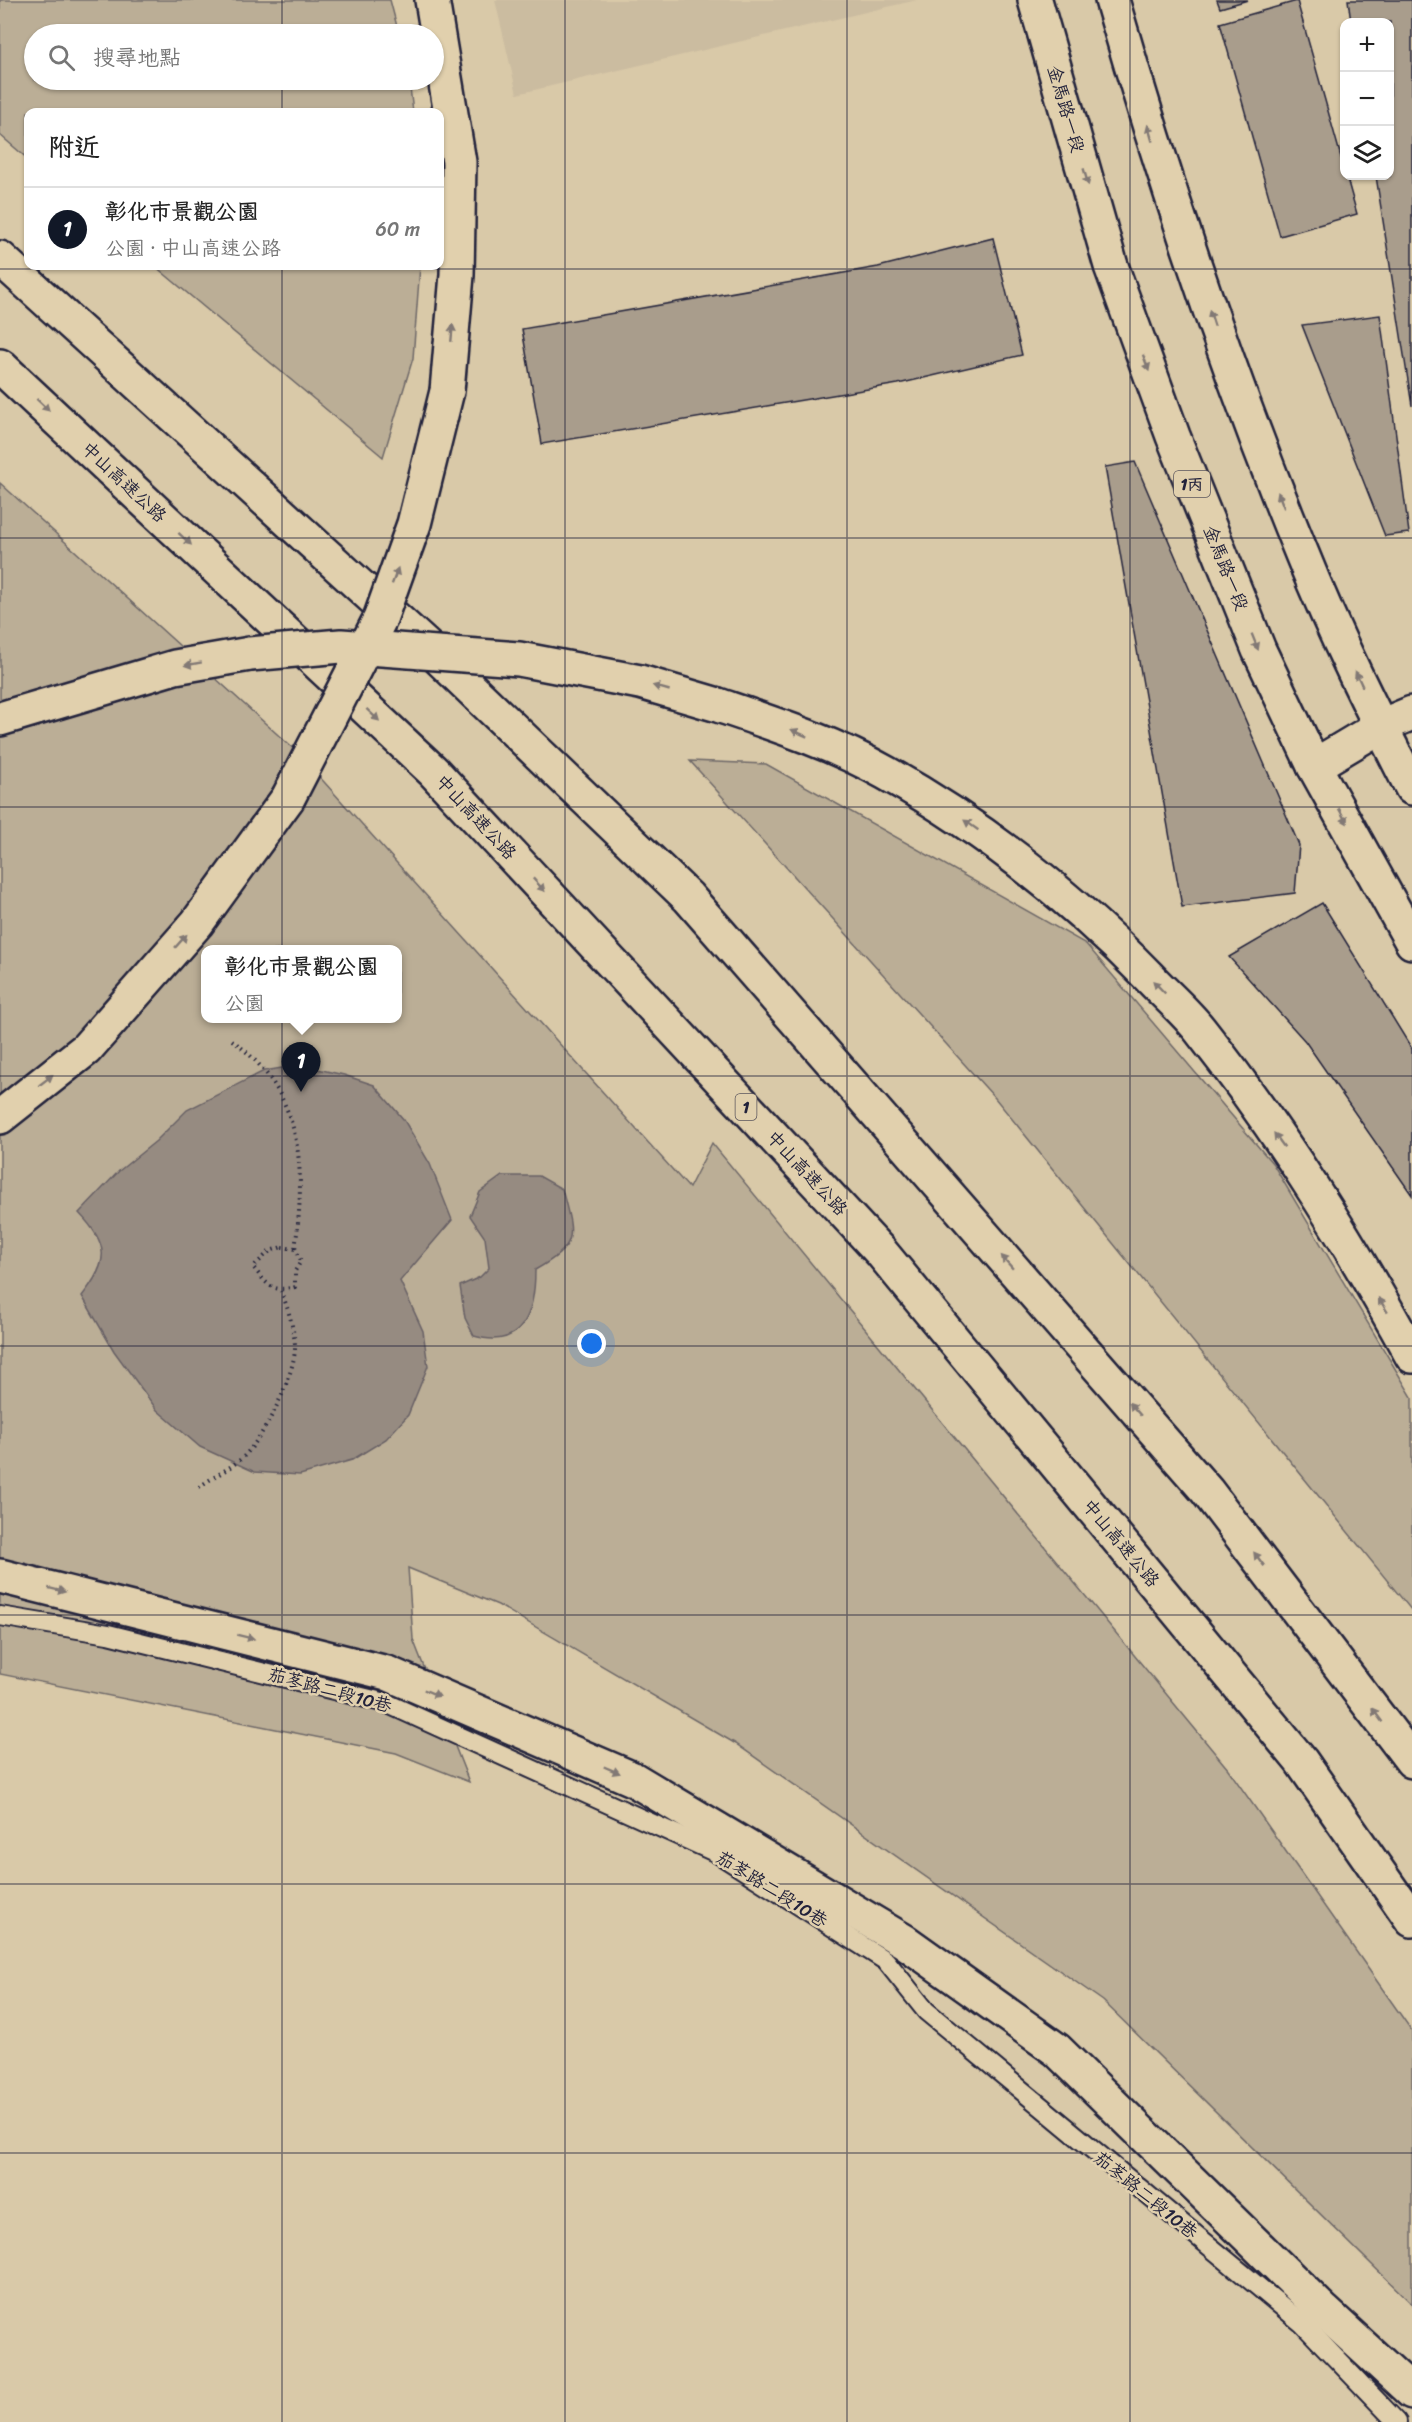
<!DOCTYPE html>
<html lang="zh-TW">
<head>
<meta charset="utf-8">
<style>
	body { margin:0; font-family:Sriracha,"LXGW WenKai TC",sans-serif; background:#f2f2f2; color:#222 }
	.controls { position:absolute; right:18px; top:18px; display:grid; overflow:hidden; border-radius:12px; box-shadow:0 2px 4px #0004 }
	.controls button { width:54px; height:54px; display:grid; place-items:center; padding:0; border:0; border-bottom:2px solid #e0e0e0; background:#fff; color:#222; font:30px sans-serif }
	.you { position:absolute; left:592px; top:1344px; width:21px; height:21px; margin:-15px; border:4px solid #fff; border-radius:50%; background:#1a73e8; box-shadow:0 0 0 9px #1a73e833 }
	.badge { display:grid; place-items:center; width:39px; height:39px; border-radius:50%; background:#111827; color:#fff; font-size:20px; font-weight:700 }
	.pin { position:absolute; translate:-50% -50px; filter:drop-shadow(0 2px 3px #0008) }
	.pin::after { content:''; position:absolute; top:32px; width:21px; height:18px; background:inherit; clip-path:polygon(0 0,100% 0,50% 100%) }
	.popup { position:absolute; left:201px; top:945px; width:201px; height:78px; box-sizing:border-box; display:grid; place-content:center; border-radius:12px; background:#fff; filter:drop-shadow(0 2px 4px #0005); font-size:20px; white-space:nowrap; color:#767676 }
	.popup b { font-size:22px; color:#222 }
	.popup::after { content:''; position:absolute; left:50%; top:100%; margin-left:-12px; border:12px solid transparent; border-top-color:#fff }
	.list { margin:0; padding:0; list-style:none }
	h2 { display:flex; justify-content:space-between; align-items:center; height:78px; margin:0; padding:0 24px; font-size:26px }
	h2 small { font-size:20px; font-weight:400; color:#767676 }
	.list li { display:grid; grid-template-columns:39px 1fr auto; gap:18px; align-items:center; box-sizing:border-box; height:84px; padding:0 24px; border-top:2px solid #e0e0e0 }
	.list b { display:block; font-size:22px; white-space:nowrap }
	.list p { margin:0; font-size:20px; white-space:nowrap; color:#767676 }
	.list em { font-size:20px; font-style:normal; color:#767676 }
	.icon { flex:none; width:33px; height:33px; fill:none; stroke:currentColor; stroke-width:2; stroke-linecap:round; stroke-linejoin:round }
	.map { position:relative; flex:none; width:1412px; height:2422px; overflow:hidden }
	.search { position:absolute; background:#fff; box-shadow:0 2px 4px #0004; left:24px; top:24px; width:420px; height:66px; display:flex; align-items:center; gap:15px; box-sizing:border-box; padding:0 21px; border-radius:33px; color:#767676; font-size:22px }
	.panel { position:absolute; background:#fff; box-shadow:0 2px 4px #0004; left:24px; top:108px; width:420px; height:162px; border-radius:12px }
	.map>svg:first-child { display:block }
</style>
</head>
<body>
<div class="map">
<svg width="1412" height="2422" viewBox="0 0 1412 2422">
	<rect width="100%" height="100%" fill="#d9c9a8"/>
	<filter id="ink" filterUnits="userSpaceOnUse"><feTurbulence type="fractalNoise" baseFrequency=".0167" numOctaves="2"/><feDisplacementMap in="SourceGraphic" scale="12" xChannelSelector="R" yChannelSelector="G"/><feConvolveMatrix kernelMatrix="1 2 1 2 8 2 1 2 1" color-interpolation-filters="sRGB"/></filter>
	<g filter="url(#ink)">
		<path fill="#cbbca0" d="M495,0H917L517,94Z"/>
		<g fill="#bbae96" stroke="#6e6868" stroke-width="1.5" fill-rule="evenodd">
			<path d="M0,0H390L399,34H34V80H409L413,112H28V159L0,135Z"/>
			<path d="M155,266H420L413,358L383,457Z"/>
			<path d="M0,483L298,753L689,1188L712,1143L1228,1769L1412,2031V2304L1103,2001L736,1744L498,1605L408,1568L413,1639L469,1782L396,1753L0,1674ZM205,950H397V1018H205Z"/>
			<path d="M690,761L766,764L1086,944L1273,1164L1412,1397V1611L995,1098Z"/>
		</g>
		<g fill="#968b81" stroke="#686165" stroke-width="1.5">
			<path d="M300,1065L344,1075L374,1085L404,1120L430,1164L452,1220L400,1281L423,1331L428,1366L408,1415L386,1439L352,1460L300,1475L255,1472L200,1447L157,1410L114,1351L82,1296C109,1262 110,1245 79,1213L119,1171L156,1141L187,1110L264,1071Z"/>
			<path d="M502,1176H539L562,1189C574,1236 580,1244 535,1270C535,1311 524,1350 474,1336L465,1318L460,1286L480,1277L489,1268L485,1238L470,1216L480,1192Z"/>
		</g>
		<g fill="#a99d8c" stroke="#22223b" stroke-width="1.5">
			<path d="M1217,0H1248L1220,8Z"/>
			<path d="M1348,0H1412V406L1376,176H1390V22H1351Z"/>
			<path d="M1297,1L1357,214L1280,236L1220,23Z"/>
			<path d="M993,238L1022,355L898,384L542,444L522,329L878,267Z"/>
			<path d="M1380,315L1409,533L1385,536L1302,325Z"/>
			<path d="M1135,462L1299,845L1295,893L1182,907L1105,467Z"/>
			<path d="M1322,903L1412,1049V1195L1305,1041L1229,957Z"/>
		</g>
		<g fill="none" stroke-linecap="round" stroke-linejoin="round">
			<g stroke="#22223b" stroke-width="22">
				<path id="service" d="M0,1616L108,1634L386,1703L717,1853L886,1961L926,2011L1302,2323L1397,2422"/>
			</g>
			<g stroke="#22223b" stroke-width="38">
				<path id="minor" d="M1314,766L1381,726L1412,713"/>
			</g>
			<g stroke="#22223b" stroke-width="38">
				<g id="primary">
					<path d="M1035,0L1111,266L1173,436L1259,650L1314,766L1412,942"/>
					<path d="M1112,0C1166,188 1228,373 1302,554C1334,634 1373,712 1412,788"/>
				</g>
			</g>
			<g stroke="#22223b" stroke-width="38">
				<g id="motorway">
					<path d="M432,0L459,162L457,275L447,391"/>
					<path d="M0,258L438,657L688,897L1207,1491L1412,1761"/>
					<path d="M0,366L433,771L881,1252L1301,1761L1412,1920"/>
					<path d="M718,705C774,724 833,743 886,773C984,828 1071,897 1149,977C1166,995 1185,1011 1200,1030C1279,1130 1351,1244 1412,1356"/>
					<path d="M0,719L175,667L250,654"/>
					<path d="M0,1117L86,1049L197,923L288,798"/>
					<path d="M0,1576L387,1673L633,1779L904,1941L1057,2050L1324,2311L1412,2392"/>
				</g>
			</g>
			<g stroke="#22223b" stroke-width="4" stroke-dasharray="1.5 4.5" stroke-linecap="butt">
				<path d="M232,1040C304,1094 306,1168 295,1249"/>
				<path d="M282,1247L295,1249L301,1261L295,1271V1287C271,1293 267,1284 253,1267L270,1251Z"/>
				<path d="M199,1487C213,1477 229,1469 241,1459C263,1440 297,1373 295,1344C293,1325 288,1308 281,1291"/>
			</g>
			<use href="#service" stroke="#e1d0ad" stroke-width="18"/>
			<use href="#minor" stroke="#e1d0ad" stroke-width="33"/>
			<use href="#primary" stroke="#e1d0ad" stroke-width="33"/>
			<use href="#motorway" stroke="#e1d0ad" stroke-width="33"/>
			<g stroke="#22223b" stroke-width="38" stroke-linecap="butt">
				<g id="motorway-bridge">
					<path d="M250,654L341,646L519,659L640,682L718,705"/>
					<path d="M288,798L380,619L414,524L447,391"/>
				</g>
			</g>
			<use href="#motorway-bridge" stroke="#e1d0ad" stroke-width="33"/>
		</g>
		<defs><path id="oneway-solid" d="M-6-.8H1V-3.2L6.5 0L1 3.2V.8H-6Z" transform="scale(1.5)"/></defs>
		<g fill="#827974">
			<use href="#oneway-solid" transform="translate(1150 133) rotate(-106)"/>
			<use href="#oneway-solid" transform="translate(1086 177) rotate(74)"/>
			<use href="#oneway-solid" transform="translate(1212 318) rotate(-108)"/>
			<use href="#oneway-solid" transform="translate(452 333) rotate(-85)"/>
			<use href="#oneway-solid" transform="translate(1146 363) rotate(70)"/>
			<use href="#oneway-solid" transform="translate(43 405) rotate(43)"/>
			<use href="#oneway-solid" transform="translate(1281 500) rotate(-111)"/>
			<use href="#oneway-solid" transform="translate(185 539) rotate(43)"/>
			<use href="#oneway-solid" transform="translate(395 576) rotate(-70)"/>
			<use href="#oneway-solid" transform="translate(1255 642) rotate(68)"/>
			<use href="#oneway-solid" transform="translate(193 664) rotate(170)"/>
			<use href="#oneway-solid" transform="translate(1359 679) rotate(-115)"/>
			<use href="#oneway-solid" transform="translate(661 688) rotate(-164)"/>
			<use href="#oneway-solid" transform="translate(373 715) rotate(43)"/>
			<use href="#oneway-solid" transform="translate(799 733) rotate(-156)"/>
			<use href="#oneway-solid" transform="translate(1343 816) rotate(61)"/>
			<use href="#oneway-solid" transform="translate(971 825) rotate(-145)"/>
			<use href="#oneway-solid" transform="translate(539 885) rotate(47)"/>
			<use href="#oneway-solid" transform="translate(181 941) rotate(-48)"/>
			<use href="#oneway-solid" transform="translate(1159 987) rotate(-134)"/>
			<use href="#oneway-solid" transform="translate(46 1080) rotate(-38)"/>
			<use href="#oneway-solid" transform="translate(1279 1140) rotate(-126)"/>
			<use href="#oneway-solid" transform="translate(1007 1262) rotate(-131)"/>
			<use href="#oneway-solid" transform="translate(1383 1305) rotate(-122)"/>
			<use href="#oneway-solid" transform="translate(1135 1409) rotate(-131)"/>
			<use href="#oneway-solid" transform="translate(1259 1559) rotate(-127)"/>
			<use href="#oneway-solid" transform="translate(57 1590) rotate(14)"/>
			<use href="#oneway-solid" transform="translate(246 1637) rotate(14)"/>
			<use href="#oneway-solid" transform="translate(432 1693) rotate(23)"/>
			<use href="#oneway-solid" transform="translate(1377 1715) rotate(-127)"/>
			<use href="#oneway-solid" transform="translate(612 1770) rotate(23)"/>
		</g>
	</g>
	<path fill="none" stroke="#22223b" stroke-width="1.5" stroke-opacity="0.55" d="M282,0V34M565,0V2422M847,0V2422M1130,0V2422M282,80V112M282,266V2422M0,269H1412M0,538H1412M0,807H1412M0,1076H1412M0,1346H1412M0,1615H1412M0,1884H1412M0,2153H1412"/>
	<g text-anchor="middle" stroke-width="5" stroke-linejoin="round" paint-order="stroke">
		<g fill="#e1d0ad" stroke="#5b565d" stroke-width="1.5">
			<rect x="1174" y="471" width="36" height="26" rx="4.5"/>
			<rect x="735.5" y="1094" width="21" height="26" rx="4.5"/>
		</g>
		<g font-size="16" font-weight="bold" fill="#22223b">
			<text x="1192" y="490">1丙</text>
			<text x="746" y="1113">1</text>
		</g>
		<g font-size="18" fill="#22223b" stroke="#e1d0ad">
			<text transform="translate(1066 109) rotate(74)" y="6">金馬路一段</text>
			<text transform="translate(124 482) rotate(43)" y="6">中山高速公路</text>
			<text transform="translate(1226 568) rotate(68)" y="6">金馬路一段</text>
			<text transform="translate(476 817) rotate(47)" y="6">中山高速公路</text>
			<text transform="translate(807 1173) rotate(47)" y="6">中山高速公路</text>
			<text transform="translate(1121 1543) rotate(50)" y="6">中山高速公路</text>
			<text transform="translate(330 1690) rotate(15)" y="6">茄苳路二段10巷</text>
			<text transform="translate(772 1889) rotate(32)" y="6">茄苳路二段10巷</text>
			<text transform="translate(1146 2195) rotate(39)" y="6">茄苳路二段10巷</text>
		</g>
	</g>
</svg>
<div class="controls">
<button>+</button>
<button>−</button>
<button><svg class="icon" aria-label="layers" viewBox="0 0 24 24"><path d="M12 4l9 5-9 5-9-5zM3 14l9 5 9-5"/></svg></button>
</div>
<div class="you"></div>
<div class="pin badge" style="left:301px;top:1092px">1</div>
<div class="popup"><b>彰化市景觀公園</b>公園</div>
<div class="search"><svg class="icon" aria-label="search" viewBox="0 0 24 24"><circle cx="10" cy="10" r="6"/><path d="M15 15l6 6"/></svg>搜尋地點</div>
<section class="panel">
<h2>附近<small></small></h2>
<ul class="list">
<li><span class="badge">1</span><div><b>彰化市景觀公園</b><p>公園 · 中山高速公路</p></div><em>60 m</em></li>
</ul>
</section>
</div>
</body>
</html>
